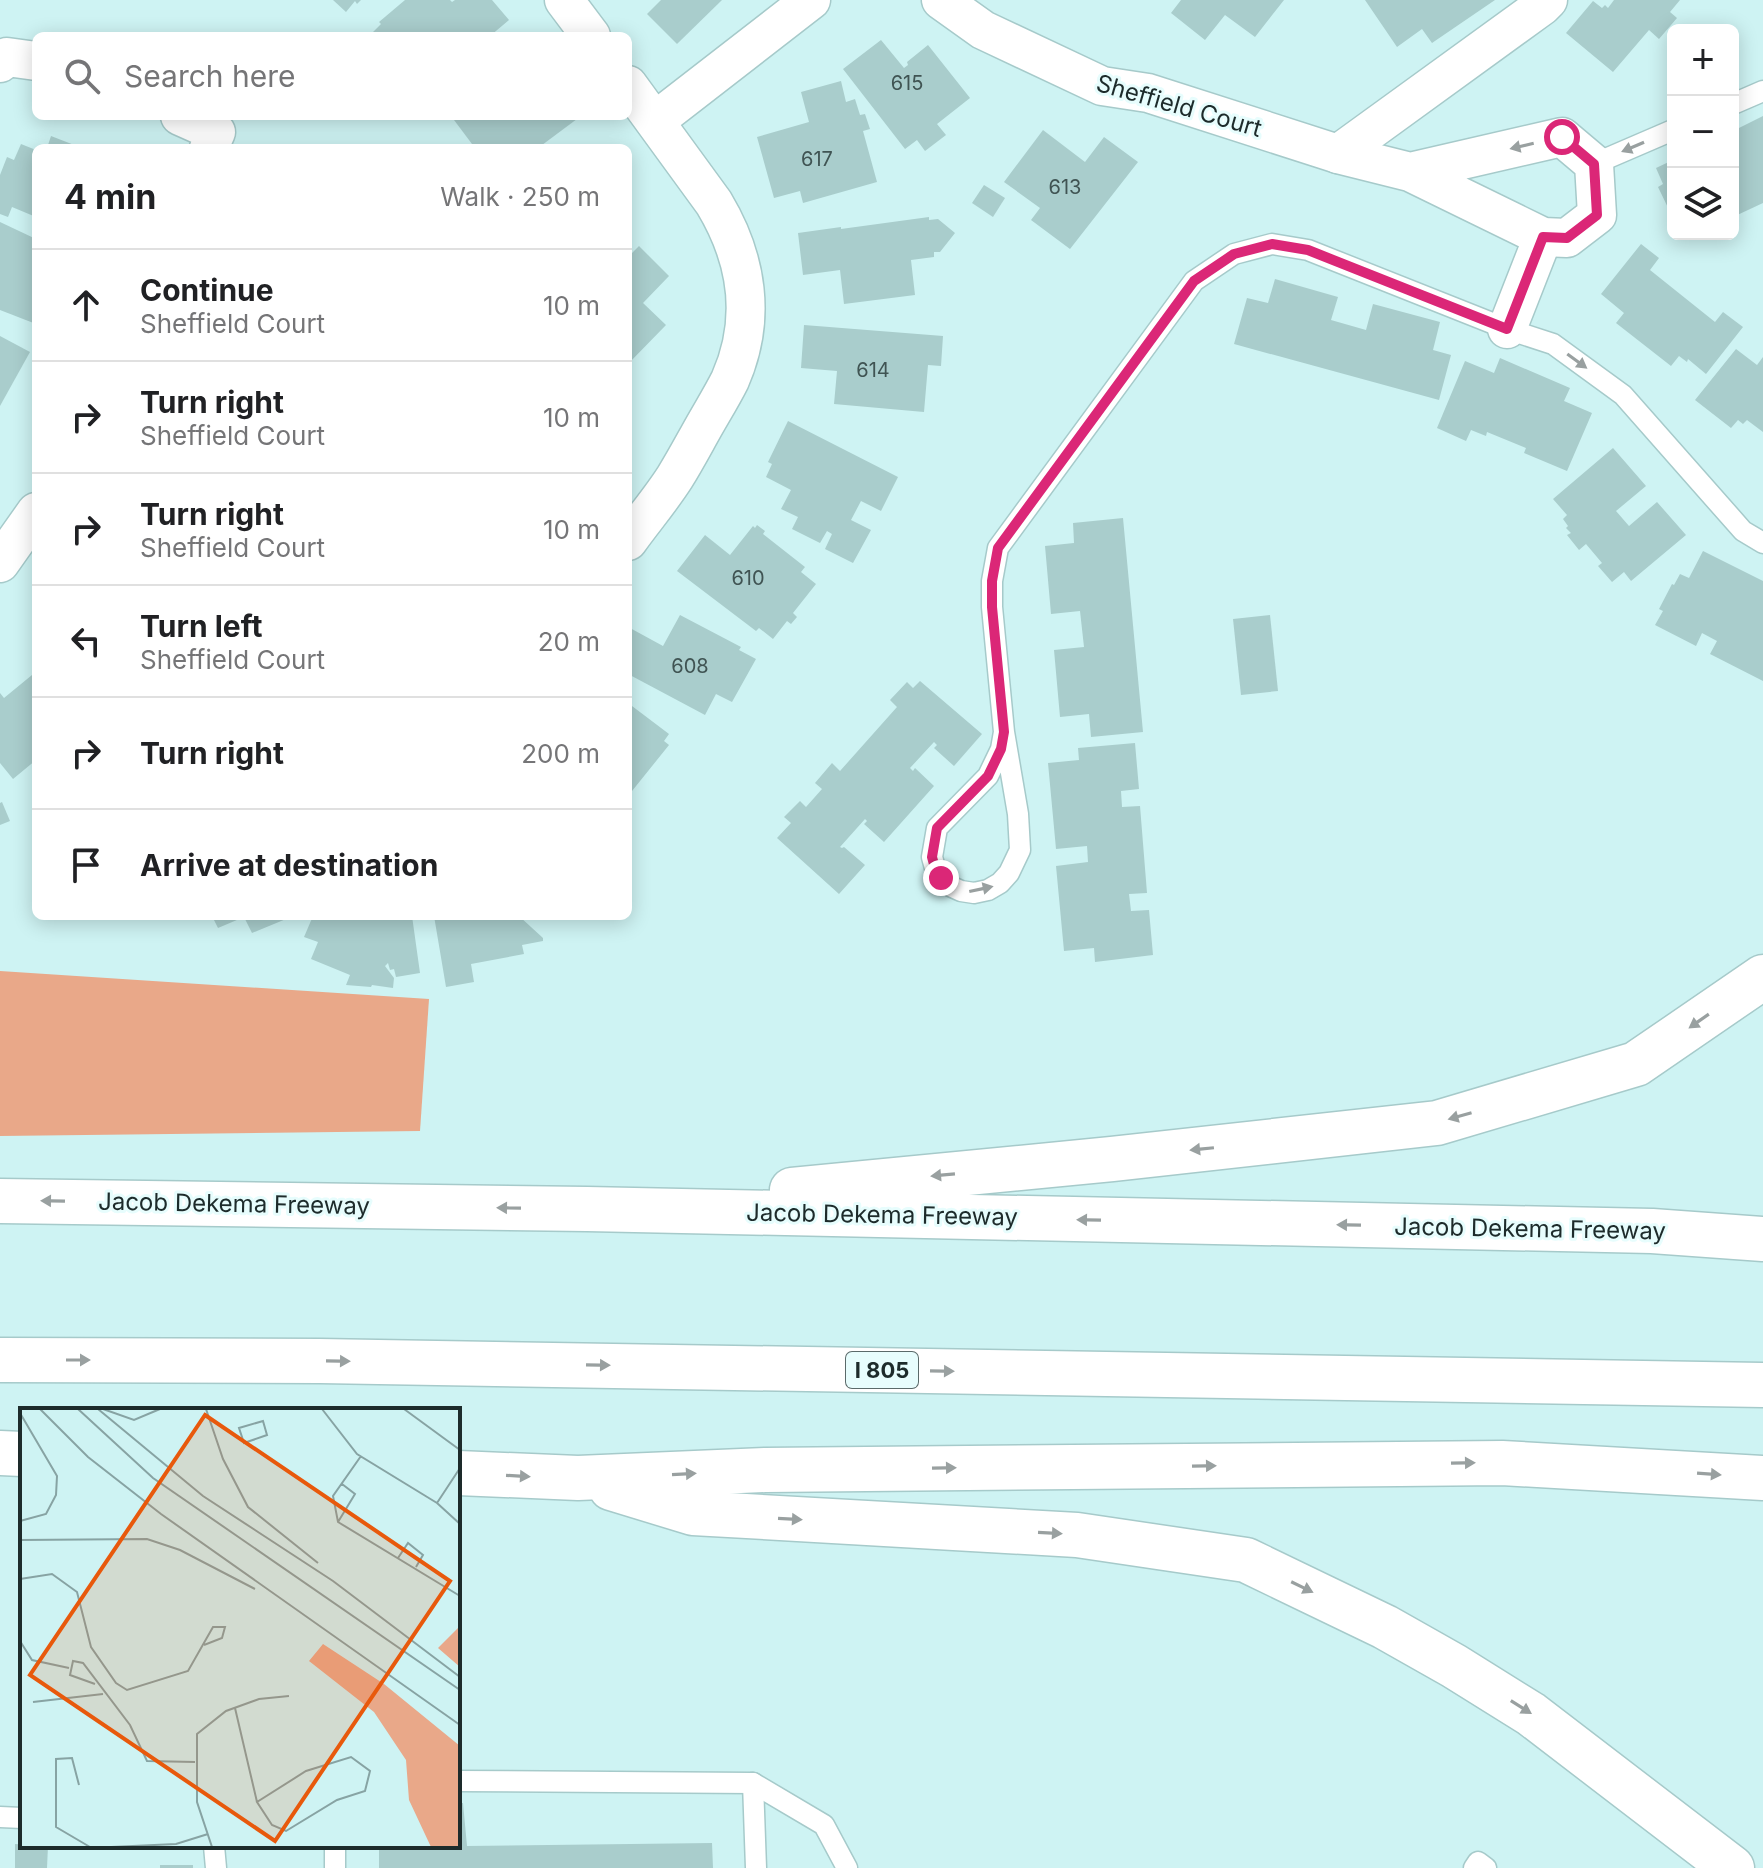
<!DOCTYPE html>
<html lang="en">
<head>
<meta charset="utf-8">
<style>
	body { margin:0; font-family:Inter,sans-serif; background:#f2f2f2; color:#202124 }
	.controls { position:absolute; right:24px; top:24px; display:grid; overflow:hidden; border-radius:12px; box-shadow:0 4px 20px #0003 }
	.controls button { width:72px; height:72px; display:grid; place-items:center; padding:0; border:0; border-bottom:2px solid #e0e0e0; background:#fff; color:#202124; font:40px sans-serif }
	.stop { position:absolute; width:24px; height:24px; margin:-18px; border:6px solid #db2777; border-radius:50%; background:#fff }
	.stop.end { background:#db2777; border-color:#fff; box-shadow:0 2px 8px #0008 }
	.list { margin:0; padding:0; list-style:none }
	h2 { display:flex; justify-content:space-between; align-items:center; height:104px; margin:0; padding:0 32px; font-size:34px }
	h2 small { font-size:26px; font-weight:400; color:#757577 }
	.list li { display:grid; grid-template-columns:52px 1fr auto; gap:24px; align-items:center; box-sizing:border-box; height:112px; padding:0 32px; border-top:2px solid #e0e0e0 }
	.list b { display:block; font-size:30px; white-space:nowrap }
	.list p { margin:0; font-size:26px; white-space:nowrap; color:#757577 }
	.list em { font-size:26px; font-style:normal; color:#757577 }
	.icon { flex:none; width:44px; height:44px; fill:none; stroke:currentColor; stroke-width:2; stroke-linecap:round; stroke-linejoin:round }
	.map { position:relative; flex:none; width:1763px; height:1868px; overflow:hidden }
	.search { position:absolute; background:#fff; box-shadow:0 4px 20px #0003; left:32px; top:32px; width:600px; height:88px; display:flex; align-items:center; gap:20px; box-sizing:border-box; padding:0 28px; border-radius:12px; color:#757577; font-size:30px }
	.panel { position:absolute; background:#fff; box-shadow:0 4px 20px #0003; left:32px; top:144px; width:600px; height:776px; border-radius:12px }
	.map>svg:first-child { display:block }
</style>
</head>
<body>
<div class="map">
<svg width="1763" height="1868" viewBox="0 0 1763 1868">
	<rect width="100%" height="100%" fill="#cef3f3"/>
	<path fill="#e9a889" d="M0,971L429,999L420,1131L0,1136Z"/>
	<g fill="#a9cdcc">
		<path d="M333,0H361L357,4L355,1L346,12Z"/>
		<path d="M405,0H450L452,2L455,0H492L509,20L490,36H375L372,33L381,24L379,22Z"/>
		<path d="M661,0H722L677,44L647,14Z"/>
		<path d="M1181,0H1284L1255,37L1225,15L1205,40L1171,13Z"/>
		<path d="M1365,0H1495L1432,43L1422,29L1397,47Z"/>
		<path d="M1614,0H1680L1670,12L1677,18L1659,39L1649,30L1613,72L1566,33L1593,1L1602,8L1605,5L1608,8Z"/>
		<path d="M881,40L904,68L908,65L907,62L928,45L970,98L937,124L946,135L925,151L917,140L905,149L843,69Z"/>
		<path d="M841,81L846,102L855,99L860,115L865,114L870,129L863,131L877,182L803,203L800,191L774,198L757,137L809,122L801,92Z"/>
		<path d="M451,116H581L538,148H475Z"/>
		<path d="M1763,116V203L1733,217V131Z"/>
		<path d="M1043,130L1085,162L1104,137L1138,162L1070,249L1031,220L1040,208L1004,182Z"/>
		<path d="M51,136L82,148H47Z"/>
		<path d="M21,144L36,150V158L32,168L36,170V217L12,207L8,217L0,214V175L7,157L14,160Z"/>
		<path d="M1673,160V218L1658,187L1663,184L1656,168Z"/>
		<path d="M984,185L1005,198L993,217L972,203Z"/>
		<path d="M929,217V220L938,219L955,233L940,252H934V257L911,260L915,295L844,304L840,270L803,275L798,233L841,227V229Z"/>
		<path d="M0,222L36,239V324L0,310Z"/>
		<path d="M1641,244L1659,258L1650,270L1715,322L1723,312L1743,327L1706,374L1688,359L1687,362L1679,356L1671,366L1616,323L1624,313L1601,294Z"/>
		<path d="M639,246L669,276L643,303L666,325L628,364V257Z"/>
		<path d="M1275,279L1338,297L1331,320L1366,330L1373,304L1440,322L1433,350L1451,355L1439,400L1234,344L1247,298L1268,303Z"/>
		<path d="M804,325L943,336L941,366L928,365L924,412L834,404L837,371L801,368Z"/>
		<path d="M0,336L30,352L0,406Z"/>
		<path d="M1736,349L1757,365L1763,357V432L1747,420L1743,424L1738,420L1731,428L1695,400Z"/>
		<path d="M1500,358L1570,388L1564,401L1592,413L1567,471L1524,453L1526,448L1487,432L1486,436L1471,430L1466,441L1437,428L1465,361L1494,373Z"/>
		<path d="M788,421L898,477L881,511L861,501L851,520L871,530L853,563L825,549L832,534L827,531L820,543L792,529L798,517L781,509L791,490L766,477L772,464L768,462Z"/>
		<path d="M1613,448L1646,486L1616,511L1629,526L1657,502L1686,535L1631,581L1624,572L1612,582L1598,566L1602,563L1586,544L1579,550L1567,535L1571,533L1566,528L1568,526L1563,519L1567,515L1553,499Z"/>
		<path d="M1123,518L1143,732L1091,737L1089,714L1060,717L1054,650L1084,647L1080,611L1051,614L1045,546L1074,543L1073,523Z"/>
		<path d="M757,525L765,531L763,534L805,567L801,572L816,584L793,613L797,617L791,624L787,621L773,639L759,628L756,631L677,571L705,535L730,555L753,526L755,528Z"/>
		<path d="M1703,551L1763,581V681L1710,654L1717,641L1702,633L1696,646L1655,625L1663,611L1659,609L1672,584L1674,585L1680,574L1689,578Z"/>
		<path d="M680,615L741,647L739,650L756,659L732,702L716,694L705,715L628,674V632L630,628L663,646Z"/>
		<path d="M1270,615L1278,691L1241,695L1233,619Z"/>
		<path d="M32,675L36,680V760L13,779L0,763V693L4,698Z"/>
		<path d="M920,681L982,734L954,766L934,748L937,745L934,742L910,768L913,771L915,768L934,786L884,842L864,824L867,821L865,819L840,847L842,848L844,847L865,865L839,894L777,838L791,823L784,817L800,801L806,807L822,789L815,783L832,763L840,771L897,707L890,700L907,682L913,688Z"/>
		<path d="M628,703L669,734L664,741L669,745L628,796Z"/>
		<path d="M1135,743L1139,789L1121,791L1122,807L1140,806L1147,893L1129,894L1131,911L1149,910L1153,955L1095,962L1094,948L1064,951L1056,866L1088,862L1087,846L1056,849L1048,763L1079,760L1078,748Z"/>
		<path d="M2,802L10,821L0,825V803Z"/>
		<path d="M212,916H285L286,919L252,933L244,917L218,928Z"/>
		<path d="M313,916H412L420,973L396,977L394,969L390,970L388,963L385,966L394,978L393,988L372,985L371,987L346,985L350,975L311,959L318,942L304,937Z"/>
		<path d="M434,916H519L543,938V941L522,945L524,954L471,964L474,982L446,987Z"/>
		<path d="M458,1803H463L467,1846L712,1843L713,1868H379V1846H458Z"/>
		<path d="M15,1844L48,1846L47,1868H15Z"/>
		<rect x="160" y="1865" width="33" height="3"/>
	</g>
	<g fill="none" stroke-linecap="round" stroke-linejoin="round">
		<g stroke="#a6caca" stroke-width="23">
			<g id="service">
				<path d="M1733,104L1763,91"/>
				<path d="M1594,164L1673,130"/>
				<path d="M1004,732L1001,749L988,776L937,828L932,857L935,868L941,878L950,886L961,891L974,893L988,890L1000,883L1009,873L1020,850L1018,814L1004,732L992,607V581L998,548L1194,281L1234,254L1272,244L1308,250L1507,329L1553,344L1623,395L1743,531L1763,543"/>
				<path d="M458,1781L753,1783L824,1825L847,1868"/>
				<path d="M753,1783L756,1868"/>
				<path d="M0,1817L22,1818"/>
				<path d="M214,1846L216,1868"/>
				<path d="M335,1846V1868"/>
				<path d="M1474,1868L1478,1862L1486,1868"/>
			</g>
		</g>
		<g stroke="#a6caca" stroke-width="41">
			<g id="minor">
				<path d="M564,0L591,36"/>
				<path d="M941,0L983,30L1102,86L1148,93L1338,154L1410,172L1543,237L1567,238L1597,215L1594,164L1562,137L1410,172"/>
				<path d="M0,63L7,57L36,61"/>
				<path d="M628,85L714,203C747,258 757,319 730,380C722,396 712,412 703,428C694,444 685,461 675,477C661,499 643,520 628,541"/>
				<path d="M180,116L216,132L209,148"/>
				<path d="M655,121L811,0"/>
				<path d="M1338,154L1542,6L1548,0"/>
				<path d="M1507,329L1543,237"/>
				<path d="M0,563L36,512"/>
			</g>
		</g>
		<g stroke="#a6caca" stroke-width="47">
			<g id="motorway">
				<path d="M792,1190L1112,1159L1437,1123L1636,1064L1763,977"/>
				<path d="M0,1201L587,1209L1652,1231L1763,1239"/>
				<path d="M0,1360L320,1361L1763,1385"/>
				<path d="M0,1453L22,1454"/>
				<path d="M458,1473L578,1478L765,1470L1502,1463L1763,1478"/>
				<path d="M611,1488L693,1513L1077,1535L1246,1560L1385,1627L1454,1666L1531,1714L1732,1868"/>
			</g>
		</g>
		<use href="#service" stroke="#fff" stroke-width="20"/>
		<use href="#minor" stroke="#fff" stroke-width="38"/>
		<use href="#motorway" stroke="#fff" stroke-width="44"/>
	</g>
	<defs><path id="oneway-solid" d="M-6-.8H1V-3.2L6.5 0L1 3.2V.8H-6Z" transform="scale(2)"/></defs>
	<g fill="#99a0a0">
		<use href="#oneway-solid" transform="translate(1522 146) rotate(167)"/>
		<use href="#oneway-solid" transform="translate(1633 147) rotate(157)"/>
		<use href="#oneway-solid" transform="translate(1577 361) rotate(36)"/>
		<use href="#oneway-solid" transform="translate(981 889) rotate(-12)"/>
		<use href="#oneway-solid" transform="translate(1699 1021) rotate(145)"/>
		<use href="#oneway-solid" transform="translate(1460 1116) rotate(164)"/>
		<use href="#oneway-solid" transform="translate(1202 1149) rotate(174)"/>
		<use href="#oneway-solid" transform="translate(943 1175) rotate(175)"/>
		<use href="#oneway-solid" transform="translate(53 1201) rotate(-179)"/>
		<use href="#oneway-solid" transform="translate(509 1208) rotate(-179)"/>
		<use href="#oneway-solid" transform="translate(1089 1220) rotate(-179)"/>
		<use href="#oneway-solid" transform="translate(1349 1225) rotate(-179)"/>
		<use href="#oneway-solid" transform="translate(78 1360)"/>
		<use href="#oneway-solid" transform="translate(338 1361) rotate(1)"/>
		<use href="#oneway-solid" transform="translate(598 1365) rotate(1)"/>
		<use href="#oneway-solid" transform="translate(942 1371) rotate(1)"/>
		<use href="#oneway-solid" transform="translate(1463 1463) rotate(-1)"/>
		<use href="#oneway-solid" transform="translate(1204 1466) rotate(-1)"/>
		<use href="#oneway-solid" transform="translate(944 1468) rotate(-1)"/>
		<use href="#oneway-solid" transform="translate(684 1474) rotate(-3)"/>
		<use href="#oneway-solid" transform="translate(1709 1474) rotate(4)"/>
		<use href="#oneway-solid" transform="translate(518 1476) rotate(3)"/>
		<use href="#oneway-solid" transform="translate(790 1519) rotate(3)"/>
		<use href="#oneway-solid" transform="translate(1050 1533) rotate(3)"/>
		<use href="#oneway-solid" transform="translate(1302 1587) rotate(26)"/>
		<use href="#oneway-solid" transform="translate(1521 1707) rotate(32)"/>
	</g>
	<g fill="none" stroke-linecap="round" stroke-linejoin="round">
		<path stroke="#db2777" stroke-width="10" d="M941,878L935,868L932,857L937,828L988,776L1001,749L1004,732L992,607V581L998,548L1194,281L1234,254L1272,244L1308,250L1507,329L1543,237L1567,238L1597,215L1594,164L1562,137"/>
	</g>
	<g text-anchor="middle" stroke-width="6" stroke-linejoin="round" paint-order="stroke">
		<g font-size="20" fill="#405453">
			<text x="907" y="90">615</text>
			<text x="817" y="166">617</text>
			<text x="1065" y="194">613</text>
			<text x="873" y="377">614</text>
			<text x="748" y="585">610</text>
			<text x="690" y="673">608</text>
		</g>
		<rect fill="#e7fdfd" stroke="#5a6a6a" stroke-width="2" x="846" y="1352" width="72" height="36" rx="6"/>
		<g font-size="22" font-weight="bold" fill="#1d2b2b">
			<text x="882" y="1378">I 805</text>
		</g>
		<g font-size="24" fill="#1d2b2b" stroke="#e7fdfd">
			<text transform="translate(1179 106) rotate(16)" y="8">Sheffield Court</text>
			<text transform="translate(234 1204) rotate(1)" y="8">Jacob Dekema Freeway</text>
			<text transform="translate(882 1215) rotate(1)" y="8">Jacob Dekema Freeway</text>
			<text transform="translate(1530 1229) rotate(1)" y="8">Jacob Dekema Freeway</text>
		</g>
	</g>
	<g transform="translate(20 1408)">
		<rect width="440" height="440" fill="#cef3f3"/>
		<path d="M440,218V259L418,240ZM303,236L364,276L440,338V439H411L389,392L386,352L354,304L289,253Z" fill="#e9a889"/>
		<path fill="none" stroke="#87a3a3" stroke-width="2" d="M20,1L68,49L141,106L440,317M58,1L133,70L440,282M78,1L183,88L313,173L440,269M83,1L114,12L140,1M186,1L203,51L228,99L298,155M302,1L337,46L417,95L440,60M384,1L440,42M0,5L37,68L36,87L26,106L0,113M243,13L247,27L224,35L219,20ZM341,48L313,88L318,114L440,188M417,95L440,116M318,114L335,86L322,76M0,132L127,131L160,142L235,181M378,150L388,135L403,147L396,159M0,171L32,166L57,184L71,239L96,275L107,282L168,263L193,219H205L202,230L184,237M0,233L12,252L49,260M75,276L50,267L53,253L63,255L110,317L127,353L175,354M13,294L83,286M215,300L237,394M331,349L350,363L345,383L317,392L266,423L252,417L237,394L286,363ZM59,377L52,350L36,351V419L70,439M91,439L156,436L188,426M192,439L177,394V326L206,303L239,291L269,288"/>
		<path fill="#e8590c" fill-opacity="0.15" stroke="#e8590c" stroke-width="4" d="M185,7L430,173L255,433L10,267Z"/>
		<rect width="440" height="440" fill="none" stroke="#1d2b2b" stroke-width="4"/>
	</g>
</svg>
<div class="controls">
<button>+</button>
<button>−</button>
<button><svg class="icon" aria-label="layers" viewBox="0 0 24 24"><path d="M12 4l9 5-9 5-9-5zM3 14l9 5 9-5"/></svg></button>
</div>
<div class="stop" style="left:1562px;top:137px"></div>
<div class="stop end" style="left:941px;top:878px"></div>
<div class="search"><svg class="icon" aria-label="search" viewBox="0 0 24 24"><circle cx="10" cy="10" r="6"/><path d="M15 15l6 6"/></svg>Search here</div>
<section class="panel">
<h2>4 min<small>Walk · 250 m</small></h2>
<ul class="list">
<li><svg class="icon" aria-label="ahead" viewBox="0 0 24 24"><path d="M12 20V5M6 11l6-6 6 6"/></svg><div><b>Continue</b><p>Sheffield Court</p></div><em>10 m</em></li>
<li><svg class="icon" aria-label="right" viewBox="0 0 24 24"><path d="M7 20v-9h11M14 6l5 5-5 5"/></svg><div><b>Turn right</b><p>Sheffield Court</p></div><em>10 m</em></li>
<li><svg class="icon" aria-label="right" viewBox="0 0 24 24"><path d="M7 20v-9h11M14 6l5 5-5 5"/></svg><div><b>Turn right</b><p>Sheffield Court</p></div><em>10 m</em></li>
<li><svg class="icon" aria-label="left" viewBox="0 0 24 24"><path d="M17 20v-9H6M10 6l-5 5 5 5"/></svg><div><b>Turn left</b><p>Sheffield Court</p></div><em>20 m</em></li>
<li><svg class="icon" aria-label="right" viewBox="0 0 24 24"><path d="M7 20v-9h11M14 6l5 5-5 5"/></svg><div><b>Turn right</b></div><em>200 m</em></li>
<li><svg class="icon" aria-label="arrive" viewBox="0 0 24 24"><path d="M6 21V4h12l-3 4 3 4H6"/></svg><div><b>Arrive at destination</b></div></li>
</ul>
</section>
</div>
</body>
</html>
